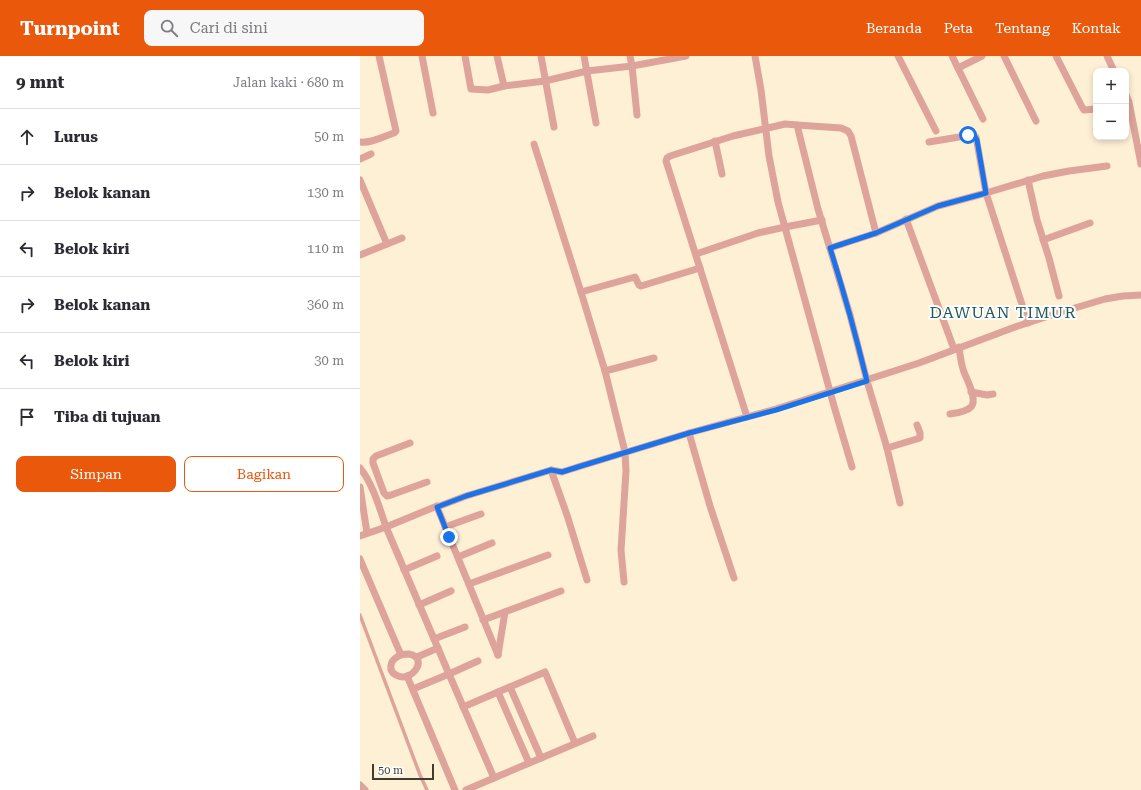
<!DOCTYPE html>
<html lang="id">
<head>
<meta charset="utf-8">
<style>
	body { margin:0; font-family:"Roboto Serif",serif; background:#f7f7f7; color:#2b2b33 }
	.controls { position:absolute; right:12px; top:12px; display:grid; overflow:hidden; border-radius:8px; box-shadow:0 2px 6px #0003 }
	.controls button { width:36px; height:36px; display:grid; place-items:center; padding:0; border:0; border-bottom:1px solid #e1e1e2; background:#fff; color:#2b2b33; font:20px sans-serif }
	.scale { position:absolute; left:12px; bottom:10px; width:62px; box-sizing:border-box; padding-left:4px; border:2px solid #413c31; border-top:0; font-size:11px; line-height:14px; white-space:nowrap; color:#413c31; -webkit-text-stroke:3px #fff; paint-order:stroke }
	.stop { position:absolute; width:12px; height:12px; margin:-9px; border:3px solid #1a73e8; border-radius:50%; background:#fff }
	.stop.end { background:#1a73e8; border-color:#fff; box-shadow:0 1px 4px #0008 }
	.list { margin:0; padding:0; list-style:none }
	h2 { display:flex; justify-content:space-between; align-items:center; height:52px; margin:0; padding:0 16px; font-size:17px }
	h2 small { font-size:13px; font-weight:400; color:#7c7c81 }
	.list li { display:grid; grid-template-columns:26px 1fr auto; gap:12px; align-items:center; box-sizing:border-box; height:56px; padding:0 16px; border-top:1px solid #e1e1e2 }
	.list b { display:block; font-size:15px; white-space:nowrap }
	.list em { font-size:13px; font-style:normal; color:#7c7c81 }
	.actions { display:flex; gap:8px; padding:12px 16px }
	.actions a { flex:1; padding:9px 0; border:1px solid #ea580c; border-radius:8px; text-align:center; font-size:14px; color:#ea580c }
	.actions .main { background:#ea580c; color:#fff }
	.icon { flex:none; width:22px; height:22px; fill:none; stroke:currentColor; stroke-width:2; stroke-linecap:round; stroke-linejoin:round }
	.map { position:relative; flex:none; width:781px; height:734px; overflow:hidden }
	header { display:flex; align-items:center; gap:24px; box-sizing:border-box; height:56px; padding:0 20px; background:#ea580c; color:#fff }
	header strong { font-size:19px }
	nav { display:flex; gap:22px; margin-inline-start:auto; font-size:14px }
	.search { width:280px; height:36px; background:#f7f7f7; display:flex; align-items:center; gap:10px; box-sizing:border-box; padding:0 14px; border-radius:8px; color:#7c7c81; font-size:15px }
	main { display:flex }
	aside { flex:1; background:#fff }
	.map>svg:first-child { display:block }
</style>
</head>
<body>
<header>
<strong>Turnpoint</strong>
<div class="search"><svg class="icon" aria-label="search" viewBox="0 0 24 24"><circle cx="10" cy="10" r="6"/><path d="M15 15l6 6"/></svg>Cari di sini</div>
<nav><a>Beranda</a><a>Peta</a><a>Tentang</a><a>Kontak</a></nav>
</header>
<main>
<aside>
<h2>9 mnt<small>Jalan kaki · 680 m</small></h2>
<ul class="list">
<li><svg class="icon" aria-label="ahead" viewBox="0 0 24 24"><path d="M12 20V5M6 11l6-6 6 6"/></svg><div><b>Lurus</b></div><em>50 m</em></li>
<li><svg class="icon" aria-label="right" viewBox="0 0 24 24"><path d="M7 20v-9h11M14 6l5 5-5 5"/></svg><div><b>Belok kanan</b></div><em>130 m</em></li>
<li><svg class="icon" aria-label="left" viewBox="0 0 24 24"><path d="M17 20v-9H6M10 6l-5 5 5 5"/></svg><div><b>Belok kiri</b></div><em>110 m</em></li>
<li><svg class="icon" aria-label="right" viewBox="0 0 24 24"><path d="M7 20v-9h11M14 6l5 5-5 5"/></svg><div><b>Belok kanan</b></div><em>360 m</em></li>
<li><svg class="icon" aria-label="left" viewBox="0 0 24 24"><path d="M17 20v-9H6M10 6l-5 5 5 5"/></svg><div><b>Belok kiri</b></div><em>30 m</em></li>
<li><svg class="icon" aria-label="arrive" viewBox="0 0 24 24"><path d="M6 21V4h12l-3 4 3 4H6"/></svg><div><b>Tiba di tujuan</b></div></li>
</ul>
<div class="actions"><a class="main">Simpan</a><a>Bagikan</a></div>
</aside>
<div class="map">
<svg width="781" height="734" viewBox="0 0 781 734">
	<rect width="100%" height="100%" fill="#fef0d5"/>
	<g fill="none" stroke-linecap="round" stroke-linejoin="round">
		<path stroke="#dea49c" stroke-width="3.5" d="M0,559L60,719L67,734"/>
		<g stroke="#dea49c" stroke-width="7">
			<path d="M62,0L73,57"/>
			<path d="M105,0L111,33L128,34L144,30L185,25L227,15L272,10L326,0"/>
			<path d="M137,0L144,30"/>
			<path d="M181,0L194,71"/>
			<path d="M224,0L236,67"/>
			<path d="M270,0L272,10L277,59"/>
			<path d="M395,0L401,34L409,100L418,146L474,350L492,411"/>
			<path d="M538,0L576,75"/>
			<path d="M592,0L623,63"/>
			<path d="M644,0L676,65"/>
			<path d="M696,0L722,51L724,54L736,53"/>
			<path d="M747,0L754,15"/>
			<path d="M598,12L622,0"/>
			<path d="M766,39L769,46L781,108"/>
			<path d="M437,69L481,72L488,75L491,80L516,177"/>
			<path d="M355,85L362,118"/>
			<path d="M0,86C9,88 25,80 34,77L36,75L19,0"/>
			<path d="M569,86L611,79L616,81L626,137L668,267"/>
			<path d="M174,88L221,236L245,315L265,396L266,415L261,494L264,526"/>
			<path d="M0,103L11,98"/>
			<path d="M0,124L27,188"/>
			<path d="M668,124L677,164L689,202L699,240"/>
			<path d="M546,163L594,293"/>
			<path d="M683,184L730,167"/>
			<path d="M470,192L516,177L578,150L626,137L683,120L709,115L747,110"/>
			<path d="M336,198L398,177L425,171L462,164"/>
			<path d="M0,199L42,182"/>
			<path d="M221,236L275,221L279,229L281,230L340,212"/>
			<path d="M245,315L294,302"/>
			<path d="M611,336L627,339L633,338"/>
			<path d="M590,358C597,357 606,356 611,351C618,344 607,324 604,316C601,308 600,299 599,291"/>
			<path d="M387,361L306,105L307,102L310,100L373,80L425,68L437,69L458,153L490,259L507,325L527,392L540,447"/>
			<path d="M329,377L350,450L374,522"/>
			<path d="M50,387L16,400L13,403V407L24,437L27,440L31,439L67,426"/>
			<path d="M527,392L560,382V377L557,369"/>
			<path d="M0,412C12,426 20,453 26,471L89,618L53,633"/>
			<path d="M191,414L207,459L227,524"/>
			<path d="M0,431L7,477"/>
			<path d="M77,451L138,599"/>
			<path d="M85,471L121,458"/>
			<path d="M0,480L26,471L77,450V451L106,440L191,414L202,416L221,410L329,377L416,353L559,307L655,271L698,257L745,243L763,240L781,239"/>
			<path d="M98,501L132,487"/>
			<path d="M0,503L41,599"/>
			<path d="M44,514L77,500"/>
			<path d="M109,528L188,499"/>
			<path d="M59,549L91,535"/>
			<path d="M123,564L201,535"/>
			<path d="M74,583L105,571"/>
			<path d="M49,598C70,602 51,628 36,619C28,615 30,605 37,601C40,598 45,598 49,598Z"/>
			<path d="M138,599L145,556"/>
			<path d="M57,601L78,592"/>
			<path d="M118,605L89,618L134,722L233,680"/>
			<path d="M47,620L95,734"/>
			<path d="M150,631L181,702"/>
			<path d="M103,651L138,636"/>
			<path d="M169,707L138,636L185,616L215,687"/>
			<path d="M0,729L5,734"/>
			<path d="M106,734L134,722"/>
		</g>
	</g>
	<g fill="none" stroke-linecap="round" stroke-linejoin="round">
		<path stroke="#1a73e8" stroke-width="5" d="M89,481L77,451L106,440L191,414L202,416L221,410L329,377L416,354L507,325C496,280 484,236 470,192L516,177L578,150L626,137L617,84L614,79H608"/>
	</g>
	<g text-anchor="middle" stroke-width="4" stroke-linejoin="round" paint-order="stroke">
		<g font-size="16" letter-spacing="1" fill="#225b57" stroke="#fff">
			<text x="643" y="262">DAWUAN TIMUR</text>
		</g>
	</g>
</svg>
<div class="controls">
<button>+</button>
<button>−</button>
</div>
<div class="scale">50 m</div>
<div class="stop" style="left:608px;top:79px"></div>
<div class="stop end" style="left:89px;top:481px"></div>
</div>
</main>
</body>
</html>
